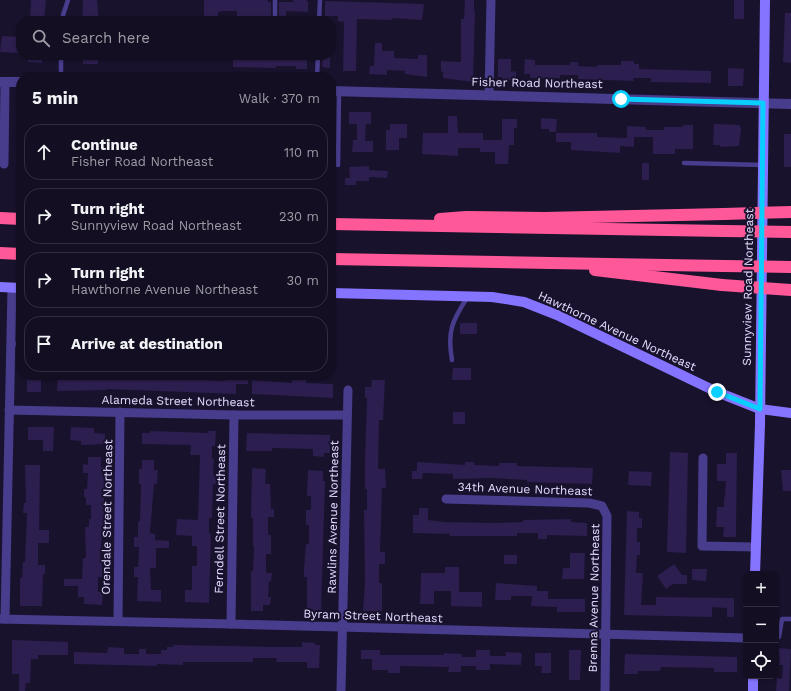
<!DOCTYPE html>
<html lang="en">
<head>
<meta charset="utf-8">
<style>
	body { margin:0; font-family:"Work Sans",sans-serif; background:#1c172a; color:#f1f3f6 }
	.controls { position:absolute; right:12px; bottom:12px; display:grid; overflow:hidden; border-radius:8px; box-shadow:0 1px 3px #0004 }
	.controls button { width:36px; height:36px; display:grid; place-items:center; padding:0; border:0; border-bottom:1px solid #322e40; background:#130e22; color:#f1f3f6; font:20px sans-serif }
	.stop { position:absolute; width:12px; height:12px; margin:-9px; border:3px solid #09cfff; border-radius:50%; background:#fff }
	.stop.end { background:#09cfff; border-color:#fff; box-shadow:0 1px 4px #0008 }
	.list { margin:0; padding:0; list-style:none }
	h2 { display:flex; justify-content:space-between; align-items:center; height:52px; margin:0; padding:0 16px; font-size:17px }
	h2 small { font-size:13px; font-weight:400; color:#9d9ca5 }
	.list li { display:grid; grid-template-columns:26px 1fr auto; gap:12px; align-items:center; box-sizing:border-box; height:56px; margin:0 8px 8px; padding:0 8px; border:1px solid #322e40; border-radius:16px }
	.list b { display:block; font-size:15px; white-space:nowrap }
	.list p { margin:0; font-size:13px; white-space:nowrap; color:#9d9ca5 }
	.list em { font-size:13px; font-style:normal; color:#9d9ca5 }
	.icon { flex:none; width:22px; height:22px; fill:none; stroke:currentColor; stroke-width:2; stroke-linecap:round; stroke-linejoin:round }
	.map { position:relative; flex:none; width:791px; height:691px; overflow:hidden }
	.search { position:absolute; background:#130e22; box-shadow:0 1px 3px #0004; left:16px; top:16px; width:320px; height:44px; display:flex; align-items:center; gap:10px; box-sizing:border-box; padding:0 14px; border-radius:16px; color:#9d9ca5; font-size:15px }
	.panel { position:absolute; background:#130e22; box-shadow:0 1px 3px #0004; left:16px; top:72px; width:320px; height:308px; border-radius:16px }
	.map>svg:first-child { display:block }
</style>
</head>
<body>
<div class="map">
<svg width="791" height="691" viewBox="0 0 791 691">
	<rect width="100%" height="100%" fill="#19122d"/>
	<g fill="#2c1e4e">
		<path d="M31,0H46L44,21H30Z"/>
		<path d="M83,0H97L99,21H82Z"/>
		<path d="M204,0H268V2H271V19L237,21V11H223L218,12V21H204Z"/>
		<path d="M293,0H306L308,2V12L286,11V21H279V2H293Z"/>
		<path d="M465,0H474V11H475L473,82L443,78V72L441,71V61L461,62V19H464Z"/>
		<rect x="734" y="0" width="10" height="19"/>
		<path d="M325,1L424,4L422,20L392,18V20L357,19L356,71H343L344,22L338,21V16H325Z"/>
		<path d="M785,13H791V63L783,62Z"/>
		<path d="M2,36L21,37L20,53L0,52Z"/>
		<path d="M375,43H382V51H394V58L418,59V55H427V77L405,74V71L387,70V75L369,74L370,66H374Z"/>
		<path d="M28,55H42V63L28,62Z"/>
		<path d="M83,55H99L98,64H83Z"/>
		<path d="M233,55H307V69H296V66H276V68L233,67Z"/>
		<path d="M323,55H330V68L322,67Z"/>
		<path d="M498,59H511V72L516,71V80H502V77H498Z"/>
		<path d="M525,59L535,60V65H570V62H578V66L597,67V65H621V61H634V64H639V69L711,71V83L651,82V78H633L634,81L578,79V75H560V78H530V74H524Z"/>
		<path d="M728,68L744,69L743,86H728Z"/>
		<path d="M349,112H371V124H366L365,141H373V152H352L353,140H357V124H349Z"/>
		<path d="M448,116H457L458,133H483V140H502V119H517V128H514V145H509L508,164H495V152H480V148H458V156L422,154L423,133H448Z"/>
		<path d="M541,118L557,119L556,132H549V129H541Z"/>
		<path d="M390,124H407V138H399V150H386V130H390Z"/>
		<path d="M714,124L740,125L741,129L739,146L720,147V145H713Z"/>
		<path d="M683,125H693V149H675V154H653V137H634V147L620,146V153L571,150V142H556V133H597V137L627,138V126L646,127V130H664V127H683Z"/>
		<rect x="784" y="134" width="7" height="33"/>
		<rect x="642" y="163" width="7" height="17"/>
		<path d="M369,166V170L388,171L387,178L369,177V181H356V185H345V178H350L349,167Z"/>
		<rect x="460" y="323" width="17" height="11"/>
		<path d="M453,368H471V380H452Z"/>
		<rect x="27" y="375" width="14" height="17"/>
		<path d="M58,375H67V377H96V375L138,377L163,375L162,378L225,381L227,375H248V384H236V394L107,389V390L57,391Z"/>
		<path d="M292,376H306V383L333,384V398L252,394V380L292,383Z"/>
		<path d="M372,380H385L383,420H379L378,469H385L386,488H382L380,552H385V564H379V583H382V611H363L365,583L364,510H367V489H365V462L367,398H365V387H371Z"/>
		<rect x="453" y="412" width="12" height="12"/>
		<path d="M28,427H54L53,451H43V440H28Z"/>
		<path d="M71,427L94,428V433L105,434V444L81,445V441L70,440Z"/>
		<path d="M150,431L208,433V431H216L215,446H212V459H214L213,474H217L216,484H213L212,518H209V533L211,534L209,603L185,602V590H192V566H197V546H192V536L176,535L177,519L198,520L200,455H190L191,445L142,444V433H150Z"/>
		<path d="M247,433L330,435V453H324V457L313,456V449L272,448V451H246Z"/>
		<path d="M670,452L688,453L686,553L667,552Z"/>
		<path d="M726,453H737L736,537H723L724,527H716L717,507H724V497H725L726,481H717V464H726Z"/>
		<path d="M88,457H101V467H104V515L100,558H102V577H98V592H103L102,605L84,604V597H78V586H64V579H82L83,558H86L85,527H89V519H91V505H86V497H84V489H87L88,473H83V464L88,465Z"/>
		<path d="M142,460H154V470H158L157,484H154L150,533L155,534V540L169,541V548H156V568H150L151,590H161V602L137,601L138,577H134V567H138L139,547H134V537H138V521H140L141,484H139V469H142Z"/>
		<path d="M417,462L465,465V462H474V465L499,466V463H517V466L593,468L592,484L527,482V480L492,478L453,479V474L423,473L422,479H412V471H417Z"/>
		<path d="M25,465H40L39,530H49V543H38V565H45V574H43L42,606H20V578H22L23,562H25L27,513H23L24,503H26Z"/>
		<path d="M252,468L266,469L265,484H270L271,509H274V517H268V535H271V554H266V573H272L271,581H269L268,597H271L270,605H263V611H251V571H253L254,546H253V518H251Z"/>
		<path d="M308,470L323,471V481H325L321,614L307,613V577H304V568L306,544H309V525H306V510H311V496H307Z"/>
		<path d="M781,470H791V491H783Z"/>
		<path d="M629,471L652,472L651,486L628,485Z"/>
		<path d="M419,508H428V520L444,522L491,523L523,522V520L571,519V522L587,523V536L547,535V539H538V533H517V536H450V534L413,533V515H419Z"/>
		<path d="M627,511L639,512V518H642V528H637V542H640V555H637L636,573H643L641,605H656V597L734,598V617H727V608L712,607V617L624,615Z"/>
		<path d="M570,553H585L584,579H562L563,568H570Z"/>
		<rect x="504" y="555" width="13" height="9"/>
		<path d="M674,564L682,575H687V584H673L666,589L657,576Z"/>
		<path d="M445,567H459V592H482V607L451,606V591H434V604H420L421,573H445Z"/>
		<path d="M692,569H707L706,581L692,580Z"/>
		<path d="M496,583L537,586V591H548V599H585V612H557V607L531,606L532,596H511V600H495Z"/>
		<path d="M12,640L68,642V655H38V659H31L30,683H26L25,691H19V674H12Z"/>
		<path d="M302,642L315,643V645H320L319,668H307V662H276L277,658H253V662H183V665L157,664V666L74,664V652L107,653L108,647L124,648V654H139V649H146V654H161V650H167V647H173V645L277,647H302Z"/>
		<path d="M777,648L791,649L789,691H776L777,678L782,679L783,665H779L780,657H777Z"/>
		<path d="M361,650H380V655H444V653L462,654V657H476V650H490V656H506V652L522,653L521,665L490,664V670H476V666H461V672H448L449,667L400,666V673H388V670H372V659H361Z"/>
		<path d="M569,650H581L580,680H569Z"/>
		<path d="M535,653H551V673H541L542,666H535Z"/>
		<path d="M625,654L737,657V672H714V668L661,667L660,671H638V674H624Z"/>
	</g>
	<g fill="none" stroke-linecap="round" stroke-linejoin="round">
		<g stroke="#473d8c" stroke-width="4.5">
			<path d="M275,0V21"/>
			<path d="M63,21V15L68,0"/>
			<path d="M319,21L320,0"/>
			<path d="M61,77V55"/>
			<path d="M317,77L318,55"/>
			<path d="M684,163L763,165"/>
			<path d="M338,165L339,91"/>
			<path d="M11,344H21"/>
			<path d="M452,360C447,332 452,321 467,298"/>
			<path d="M776,638L779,637L782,619H791"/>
		</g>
		<g stroke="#473d8c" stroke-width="9">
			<path d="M489,95L491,0"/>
			<path d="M4,164L5,82"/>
			<path d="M9,410L234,415H346"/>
			<path d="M703,458L702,546L756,547"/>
			<path d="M446,499L589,503L602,506L607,516L605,691"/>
			<path d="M0,619L231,624L746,638"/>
			<path d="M5,619L12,288"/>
			<path d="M118,621L120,412"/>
			<path d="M231,624L234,415"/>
			<path d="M341,691L348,390"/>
		</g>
		<g stroke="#473d8c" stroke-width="10">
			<path d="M0,82H21"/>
			<path d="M331,91L791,104"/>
		</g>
		<g stroke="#8574ff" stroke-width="10">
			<path d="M0,287L21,288"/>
			<path d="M331,293L492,297L524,302L557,315L717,392L760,409L791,413"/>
			<path d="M755,574L760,424L765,0"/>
			<path d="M753,691V676"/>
		</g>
		<g stroke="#ff5898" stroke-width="12">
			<path d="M0,218L21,219"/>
			<path d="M440,219L466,217L544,218L724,214"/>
			<path d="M331,224L724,231"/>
			<path d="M0,253L21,254"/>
			<path d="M331,259L723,266"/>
			<path d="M595,270L722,285"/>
		</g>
		<g stroke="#ff5898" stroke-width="12">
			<path d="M724,214L791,212"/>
			<path d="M724,231L791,232"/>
			<path d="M723,266L791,267"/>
			<path d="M722,285L791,290"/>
		</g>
	</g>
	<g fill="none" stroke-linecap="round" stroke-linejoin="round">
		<path stroke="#09cfff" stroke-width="5" d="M621,99L763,103L760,409L717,392"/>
	</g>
	<g text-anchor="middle" stroke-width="4" stroke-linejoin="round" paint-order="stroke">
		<g font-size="12" fill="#e4ddff" stroke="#19122d">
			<text transform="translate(537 83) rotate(1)" y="4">Fisher Road Northeast</text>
			<text transform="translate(748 287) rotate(-89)" y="4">Sunnyview Road Northeast</text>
			<text transform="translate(617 331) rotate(25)" y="4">Hawthorne Avenue Northeast</text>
			<text transform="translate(178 401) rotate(1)" y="4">Alameda Street Northeast</text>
			<text transform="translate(525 489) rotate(2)" y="4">34th Avenue Northeast</text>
			<text transform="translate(107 517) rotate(-89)" y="4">Orendale Street Northeast</text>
			<text transform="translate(333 517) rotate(-89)" y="4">Rawlins Avenue Northeast</text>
			<text transform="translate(220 519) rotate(-89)" y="4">Ferndell Street Northeast</text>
			<text transform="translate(594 598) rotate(-89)" y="4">Brenna Avenue Northeast</text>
			<text transform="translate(373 616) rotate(2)" y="4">Byram Street Northeast</text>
		</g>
	</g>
</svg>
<div class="controls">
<button>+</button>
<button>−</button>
<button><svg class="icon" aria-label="locate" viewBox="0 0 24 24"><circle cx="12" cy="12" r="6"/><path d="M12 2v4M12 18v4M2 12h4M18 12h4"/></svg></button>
</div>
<div class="stop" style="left:621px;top:99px"></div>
<div class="stop end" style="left:717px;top:392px"></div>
<div class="search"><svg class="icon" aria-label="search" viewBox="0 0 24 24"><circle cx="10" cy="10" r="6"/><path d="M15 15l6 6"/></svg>Search here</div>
<section class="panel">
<h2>5 min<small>Walk · 370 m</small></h2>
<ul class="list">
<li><svg class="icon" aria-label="ahead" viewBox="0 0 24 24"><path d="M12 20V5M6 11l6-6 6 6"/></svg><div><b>Continue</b><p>Fisher Road Northeast</p></div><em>110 m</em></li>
<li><svg class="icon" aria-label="right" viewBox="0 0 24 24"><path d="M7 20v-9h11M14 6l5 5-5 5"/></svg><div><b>Turn right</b><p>Sunnyview Road Northeast</p></div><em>230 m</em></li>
<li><svg class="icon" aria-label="right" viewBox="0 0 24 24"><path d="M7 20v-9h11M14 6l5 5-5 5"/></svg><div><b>Turn right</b><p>Hawthorne Avenue Northeast</p></div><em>30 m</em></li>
<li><svg class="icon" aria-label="arrive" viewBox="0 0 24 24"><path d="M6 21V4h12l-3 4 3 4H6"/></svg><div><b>Arrive at destination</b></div></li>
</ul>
</section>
</div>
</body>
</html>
